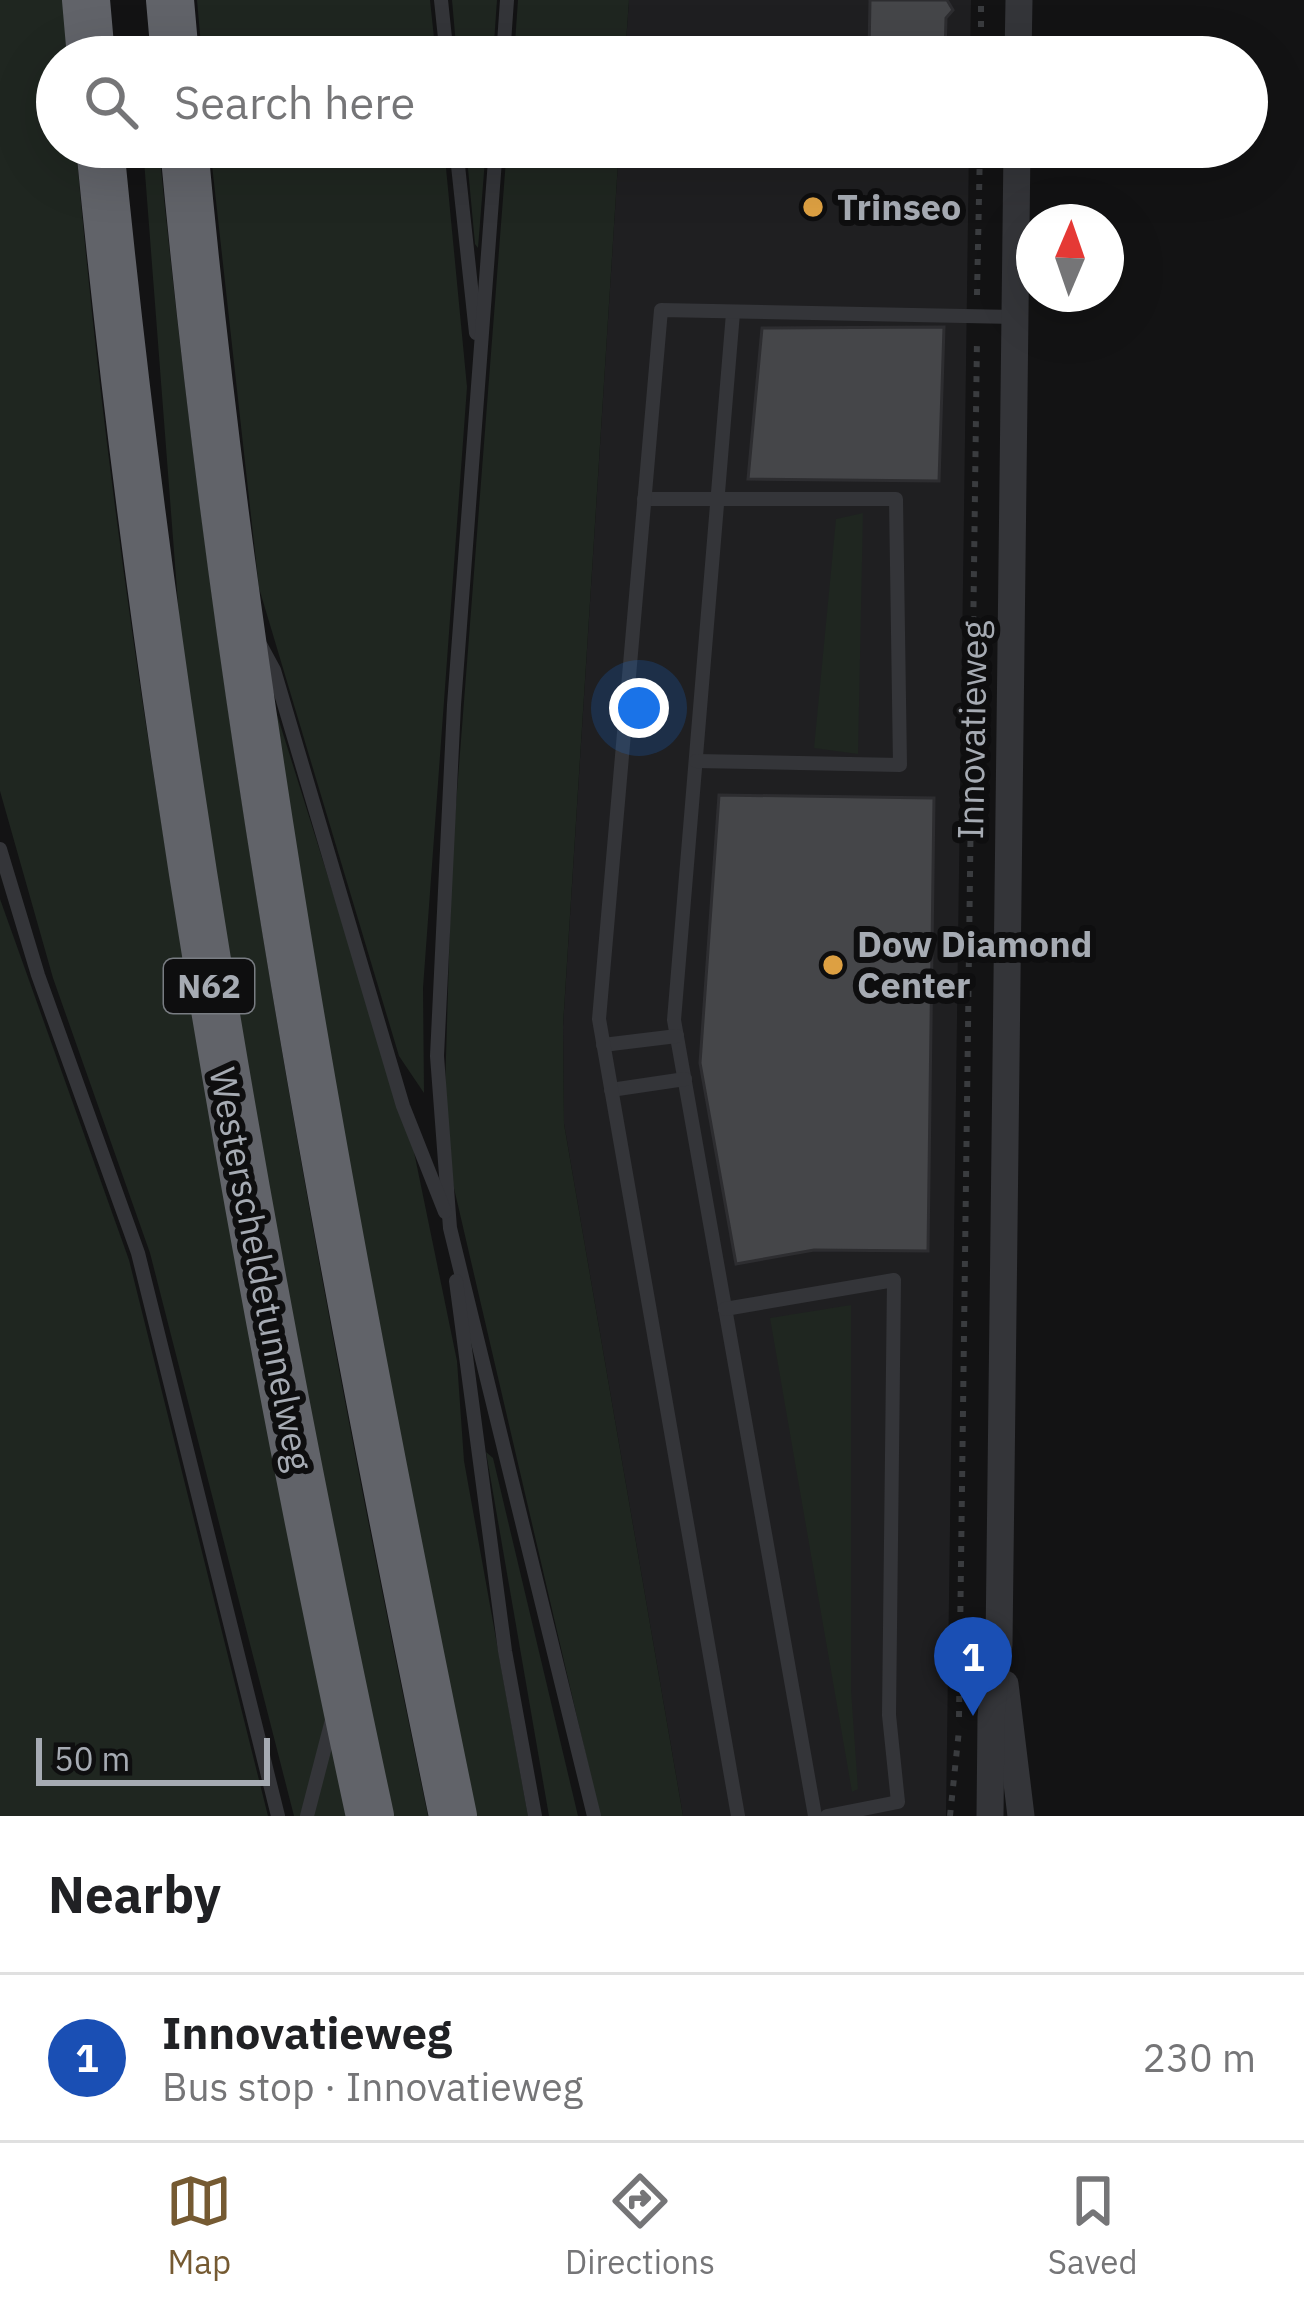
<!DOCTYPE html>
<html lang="en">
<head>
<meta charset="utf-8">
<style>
	body { margin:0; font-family:"IBM Plex Sans",sans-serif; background:#f2f2f2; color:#202124 }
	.compass { position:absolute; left:1016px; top:204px; width:108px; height:108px; border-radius:50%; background:#fff; box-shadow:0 12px 48px #0002; rotate:2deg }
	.scale { position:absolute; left:36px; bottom:30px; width:234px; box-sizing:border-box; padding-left:12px; border:6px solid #a6abb3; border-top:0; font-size:33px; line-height:42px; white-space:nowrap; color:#a6abb3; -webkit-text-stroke:9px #0e0e0f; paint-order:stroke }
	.you { position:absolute; left:639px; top:708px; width:42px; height:42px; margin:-30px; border:9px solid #fff; border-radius:50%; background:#1a73e8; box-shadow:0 0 0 18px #1a73e833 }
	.badge { display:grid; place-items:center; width:78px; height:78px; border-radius:50%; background:#755a32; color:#fff; font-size:39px; font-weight:700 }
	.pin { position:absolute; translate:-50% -99px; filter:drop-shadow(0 3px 6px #0008) }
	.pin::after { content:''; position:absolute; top:63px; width:42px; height:36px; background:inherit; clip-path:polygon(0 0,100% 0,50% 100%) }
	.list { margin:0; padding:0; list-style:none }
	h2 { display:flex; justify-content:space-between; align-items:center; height:156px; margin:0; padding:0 48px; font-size:51px }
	h2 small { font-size:39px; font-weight:400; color:#757577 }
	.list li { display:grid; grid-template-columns:78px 1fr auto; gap:36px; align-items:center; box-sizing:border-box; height:168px; padding:0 48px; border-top:3px solid #e0e0e0 }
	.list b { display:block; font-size:45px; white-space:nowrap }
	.list p { margin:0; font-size:39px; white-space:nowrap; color:#757577 }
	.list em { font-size:39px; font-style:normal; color:#757577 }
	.icon { flex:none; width:66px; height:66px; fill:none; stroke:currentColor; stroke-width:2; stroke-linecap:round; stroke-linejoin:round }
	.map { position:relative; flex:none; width:1304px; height:1816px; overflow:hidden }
	.search { position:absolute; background:#fff; box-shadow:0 12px 48px #0002; left:36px; right:36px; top:36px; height:132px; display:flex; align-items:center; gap:30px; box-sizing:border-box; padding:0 42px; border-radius:66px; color:#757577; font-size:45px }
	.sheet { height:324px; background:#fff }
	nav { display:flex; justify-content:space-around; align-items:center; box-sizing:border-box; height:168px; border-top:3px solid #e0e0e0; background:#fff; font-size:33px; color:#757577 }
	nav a { display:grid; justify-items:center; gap:6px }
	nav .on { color:#755a32 }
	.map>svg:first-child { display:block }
</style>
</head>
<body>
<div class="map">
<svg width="1304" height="1816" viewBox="0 0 1304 1816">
	<rect width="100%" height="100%" fill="#131314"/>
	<g fill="#1f1f21">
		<path d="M629,0H971L970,57H625Z"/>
		<path d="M619,147H969L946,1816H683L564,1124L563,1026Z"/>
	</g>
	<g fill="#1f2620">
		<path d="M0,0H63L68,57H57V147H76C124,710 237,1264 350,1816H294L150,1253L53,978L0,791Z"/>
		<path d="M197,0H430L436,57H202Z"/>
		<path d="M452,0H497L493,57H457Z"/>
		<path d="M518,0H629L625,57H514Z"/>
		<path d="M210,147H444L467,387L423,988L424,1093L399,1056L259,588Z"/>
		<path d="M466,147H486L478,248L475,244Z"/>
		<path d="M507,147H619L563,1025L564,1124L683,1816H600L450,1171L445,1090L452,856Z"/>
		<path d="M160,159C216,717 313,1267 428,1816H391L264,1199L189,747L144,160Z"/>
		<path d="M863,513L858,754L814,748L836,519Z"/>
		<path d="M274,705L413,1147L457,1361L464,1461L528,1816H466L378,1384Z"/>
		<path d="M0,899L129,1260L268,1816H0Z"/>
		<path d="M851,1305V1690L858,1789L852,1792L770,1318Z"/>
		<path d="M486,1452L493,1458L578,1816H549Z"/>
	</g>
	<g fill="#454649" stroke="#2d2d30" stroke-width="3">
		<path d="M870,0H947L953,10L946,18L945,57H782V50L869,51Z"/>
		<path d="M944,327L939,481L748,479L762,328Z"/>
		<path d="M719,795L934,798L928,1251L814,1250L736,1264L700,1063Z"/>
	</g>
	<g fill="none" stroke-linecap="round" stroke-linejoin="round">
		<g stroke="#3a3c3f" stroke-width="6" stroke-dasharray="6 9" stroke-linecap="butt">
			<path d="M981,57V0"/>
			<path d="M977,295L980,147"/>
			<path d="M959,1717L977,338"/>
			<path d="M950,1816L959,1730"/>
		</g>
		<g stroke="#343539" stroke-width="14">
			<path d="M441,0L447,57"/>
			<path d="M503,57L507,0"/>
			<path d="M456,147L476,333"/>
			<path d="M496,147L454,705L437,1056L450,1228L594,1816"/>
			<path d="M733,313L674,1020L815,1816"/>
			<path d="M644,499H896L900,765L696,761"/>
			<path d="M261,646L274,670L403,1106L445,1212"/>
			<path d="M0,849L38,975L138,1253L278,1816"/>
			<path d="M603,1045L677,1036"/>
			<path d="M611,1090L685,1079"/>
			<path d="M456,1281L505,1651L535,1816"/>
			<path d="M725,1309L894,1280L889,1715L898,1802L827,1816"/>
			<path d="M307,1816L333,1716"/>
			<path d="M738,1816L599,1019L661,310L1015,317"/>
		</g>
		<g stroke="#343539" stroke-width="27">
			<path d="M1018,57L1019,0"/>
			<path d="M1005,1684L1021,1816"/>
			<path d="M990,1816L991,1717L999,1644L1017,147"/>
		</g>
		<g stroke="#616369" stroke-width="48">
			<path d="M86,0L91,57"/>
			<path d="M170,0L175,57"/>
			<path d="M100,147C155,709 251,1264 370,1816"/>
			<path d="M184,147C236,710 339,1263 453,1816"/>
		</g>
	</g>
	<g fill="#dda042" stroke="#0e0e0f" stroke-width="4.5">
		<circle cx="813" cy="207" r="12"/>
		<circle cx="833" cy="965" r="12"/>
	</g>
	<g text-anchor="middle" stroke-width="12" stroke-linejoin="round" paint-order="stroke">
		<rect fill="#0e0e0f" stroke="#787c82" stroke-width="3" x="164" y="959" width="90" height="54" rx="9"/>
		<g font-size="33" font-weight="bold" fill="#a6abb3">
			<text x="209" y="998">N62</text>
		</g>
		<g font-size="36" font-weight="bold" fill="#a6abb3" stroke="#0e0e0f" text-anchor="start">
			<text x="837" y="220">Trinseo</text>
			<text x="857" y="957">Dow Diamond<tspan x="857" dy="41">Center</tspan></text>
		</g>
		<g font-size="36" fill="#a6abb3" stroke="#0e0e0f">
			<text transform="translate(972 730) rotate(-89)" y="13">Innovatieweg</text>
			<text transform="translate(261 1269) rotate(79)" y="13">Westerscheldetunnelweg</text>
		</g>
	</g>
</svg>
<svg class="compass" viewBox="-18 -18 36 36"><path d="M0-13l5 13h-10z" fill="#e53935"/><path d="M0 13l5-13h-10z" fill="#757577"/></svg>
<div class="scale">50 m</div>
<div class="you"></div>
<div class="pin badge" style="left:973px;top:1716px;background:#1a4fb4">1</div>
<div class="search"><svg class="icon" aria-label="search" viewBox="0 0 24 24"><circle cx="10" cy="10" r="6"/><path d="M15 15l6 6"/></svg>Search here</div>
</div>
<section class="sheet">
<h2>Nearby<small></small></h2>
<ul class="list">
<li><span class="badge" style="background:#1a4fb4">1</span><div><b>Innovatieweg</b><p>Bus stop · Innovatieweg</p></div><em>230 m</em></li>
</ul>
</section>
<nav>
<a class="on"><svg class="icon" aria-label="map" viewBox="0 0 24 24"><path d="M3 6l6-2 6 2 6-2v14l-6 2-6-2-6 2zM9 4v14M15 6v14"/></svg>Map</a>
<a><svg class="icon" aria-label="directions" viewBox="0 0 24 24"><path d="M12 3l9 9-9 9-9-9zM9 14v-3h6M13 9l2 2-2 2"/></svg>Directions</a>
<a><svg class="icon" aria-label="saved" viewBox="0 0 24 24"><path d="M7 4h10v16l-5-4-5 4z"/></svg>Saved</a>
</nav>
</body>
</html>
